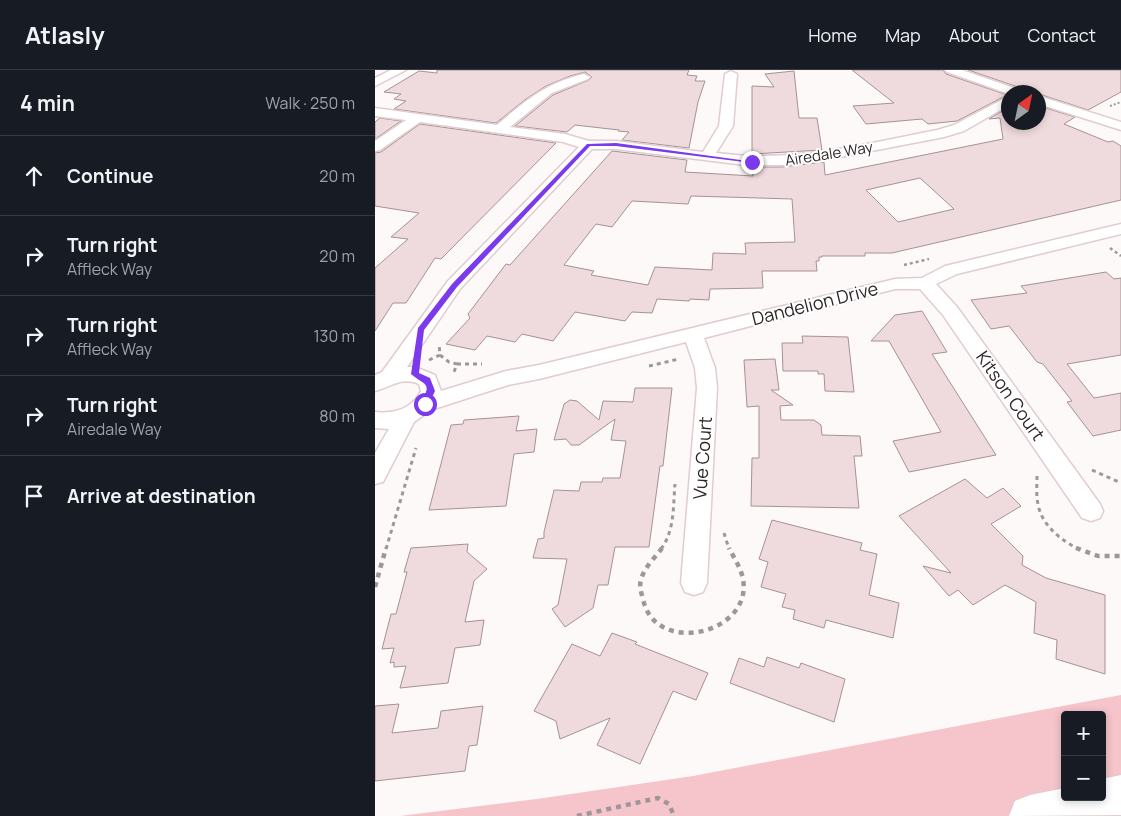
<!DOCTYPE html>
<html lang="en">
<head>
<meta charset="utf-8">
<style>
	body { margin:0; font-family:Manrope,sans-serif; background:#20242c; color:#f1f3f6 }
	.controls { position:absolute; right:15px; bottom:15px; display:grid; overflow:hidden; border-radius:5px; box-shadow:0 2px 8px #0003 }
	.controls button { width:45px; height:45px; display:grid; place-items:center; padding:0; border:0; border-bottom:1px solid #363941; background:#171b24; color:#f1f3f6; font:25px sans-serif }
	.compass { position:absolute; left:626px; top:15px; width:45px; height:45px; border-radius:50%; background:#171b24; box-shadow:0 2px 8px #0003; rotate:33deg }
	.stop { position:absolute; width:15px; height:15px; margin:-11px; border:4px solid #7c3aed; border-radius:50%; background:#fff }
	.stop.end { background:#7c3aed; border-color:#fff; box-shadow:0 1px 5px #0008 }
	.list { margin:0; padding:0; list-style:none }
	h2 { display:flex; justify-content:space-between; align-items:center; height:65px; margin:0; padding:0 20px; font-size:21px }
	h2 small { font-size:16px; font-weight:400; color:#9ea1a6 }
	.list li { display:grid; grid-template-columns:32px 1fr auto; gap:15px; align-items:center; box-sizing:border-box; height:80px; padding:0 20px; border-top:1px solid #363941 }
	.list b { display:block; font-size:19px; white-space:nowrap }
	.list p { margin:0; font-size:16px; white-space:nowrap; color:#9ea1a6 }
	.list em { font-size:16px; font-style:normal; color:#9ea1a6 }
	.icon { flex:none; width:28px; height:28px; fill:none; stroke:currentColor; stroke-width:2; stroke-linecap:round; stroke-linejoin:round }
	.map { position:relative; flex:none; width:746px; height:746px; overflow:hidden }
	header { display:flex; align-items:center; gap:30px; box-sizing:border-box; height:70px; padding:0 25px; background:#171b24; border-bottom:1px solid #363941 }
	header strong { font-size:24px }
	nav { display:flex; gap:28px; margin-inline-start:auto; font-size:18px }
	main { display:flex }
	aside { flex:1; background:#171b24 }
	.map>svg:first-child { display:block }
</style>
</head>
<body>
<header>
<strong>Atlasly</strong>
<nav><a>Home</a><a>Map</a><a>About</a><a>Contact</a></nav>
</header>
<main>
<aside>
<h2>4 min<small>Walk · 250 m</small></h2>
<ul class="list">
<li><svg class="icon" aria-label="ahead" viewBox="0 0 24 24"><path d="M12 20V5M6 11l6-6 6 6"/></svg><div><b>Continue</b></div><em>20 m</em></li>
<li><svg class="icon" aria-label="right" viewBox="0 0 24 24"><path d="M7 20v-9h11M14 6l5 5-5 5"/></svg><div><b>Turn right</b><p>Affleck Way</p></div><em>20 m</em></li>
<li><svg class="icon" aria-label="right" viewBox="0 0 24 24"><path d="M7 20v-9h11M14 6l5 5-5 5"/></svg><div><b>Turn right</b><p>Affleck Way</p></div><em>130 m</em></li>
<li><svg class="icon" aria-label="right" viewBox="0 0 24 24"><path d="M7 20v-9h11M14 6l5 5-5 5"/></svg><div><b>Turn right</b><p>Airedale Way</p></div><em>80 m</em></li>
<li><svg class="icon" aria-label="arrive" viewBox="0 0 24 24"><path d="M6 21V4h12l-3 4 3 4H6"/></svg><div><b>Arrive at destination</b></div></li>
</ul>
</aside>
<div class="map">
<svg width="746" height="746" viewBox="0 0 746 746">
	<rect width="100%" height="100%" fill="#fdf9f9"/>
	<path fill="#f6c4cb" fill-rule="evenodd" d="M746,625V725L711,734L717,746H25L162,729L318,706ZM690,645H727V727H690Z"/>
	<g fill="#efdadd" stroke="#a59294" fill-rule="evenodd">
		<path d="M62,0H314L312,5L322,6L320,11H330L323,32L314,78L247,70L254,62L243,61L244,60L200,55L192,62L140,56L178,25L214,10L217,7L210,2L195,6L171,16L151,29L121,53L19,39L31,31L19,29L26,24L9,22L44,1L62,3Z"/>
		<path d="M477,0H568L571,4L632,25L582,51L553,54L547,49L491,54L478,36L519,33Z"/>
		<path d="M593,0H746V22L713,40L664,24V22H646L643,17Z"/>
		<path d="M419,1L424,48H442L447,80L377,84V16L399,17L390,4Z"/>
		<path d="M664,36L700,47L689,54L733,72L738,71L746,76V130L517,183H490V186H447V187H444V191H441L442,201H387L388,218L335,219L334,230L315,229L314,231L282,229L277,243L257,242L250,251L200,242L178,271L147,264L140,272L112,266L100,280L71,274L95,248L93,244L131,194L135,195L237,81L312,90L310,102L378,106L377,97H407L449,92L450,105L628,69L625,48L614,49L634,37V52H664ZM545,108L579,139L523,152L491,120ZM316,126L417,129L420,172L370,173L371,184L338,183L337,200L280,197L273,215L216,205L219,201L189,195L221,154L237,157L257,131L313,134Z"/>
		<path d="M5,48L26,51L0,69V52Z"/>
		<path d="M45,54L181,73L66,189L60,188L31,233H18L0,261V198L33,169L16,167L44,143L0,136V83L6,82Z"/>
		<path d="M731,202L739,209L746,208V285L692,294L719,328L746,323V360L718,366L692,332L697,331L668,294L662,292L634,256L616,259L596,230L652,223L646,216Z"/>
		<path d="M547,241L572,282L557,284L621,385L534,402L518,371L566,362L514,271H496L520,245Z"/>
		<path d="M427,266L473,267L479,322L450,321L449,304H443V301H408L407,273H428Z"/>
		<path d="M400,289L404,320H396L418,335L405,336L406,350H439L446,355L447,365L485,366L487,386H479L484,438L376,436L377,388H384V336L372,337L369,290Z"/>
		<path d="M260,318H297L288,396H285L274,477H240L233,515H223L218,538L190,557L177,539L183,535L192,489L158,488L163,469L169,468V462L179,420L204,421L206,412H227L228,408H245L251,371L236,370L240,349L204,375H196L191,369L179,370L189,334L195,330L202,331L224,350L228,331L258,332Z"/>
		<path d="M144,346L141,361L162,359L159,382L139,384L131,436L54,440L76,355L88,354L89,350Z"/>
		<path d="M590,409L612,428L628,418L646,436L616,454L648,486L647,495L671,508L730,525V604L681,589L682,570L659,563L661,532L630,515L598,535L583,520L574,526L548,496L576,503L524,446Z"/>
		<path d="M397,450L487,473L485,480L502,484L494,525L524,533L518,568L451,550L449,558L418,549L420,540L407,537L411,524L386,517L393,492L384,489Z"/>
		<path d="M93,474L92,482L112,499L99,511L90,552L109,550L105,575L80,578L73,613L25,618L31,596L19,597V592L15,593L19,578L7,579L16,544H21L32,502H29L36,478Z"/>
		<path d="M237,563L262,572L260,574L333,603L321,630L298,621L265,694L222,675L235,648L185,669L181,651L159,641L197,574L225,586Z"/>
		<path d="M392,587L424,598L426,593L470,609L459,652L355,613L364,588L389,597Z"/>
		<path d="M24,634L17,663L63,658L66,641L108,636L102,675L94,676L90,701L0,711V636Z"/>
	</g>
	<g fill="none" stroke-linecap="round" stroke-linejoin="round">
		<g stroke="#e1cccf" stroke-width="3">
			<g id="street">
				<path d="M16,0H31L0,16V8Z"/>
				<path d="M570,0H587L642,19L644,22H634V24L572,2Z"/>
				<path d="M356,1L362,4L358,56L341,83C419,93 486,75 562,60L579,55L634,26V35L589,61L569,67L450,90L407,95H370L241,79H217L85,219L32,297H40L60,305L66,321L131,301L164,295L520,209L547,208L570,196L746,154V164L582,204L561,214L582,237L725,434L728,441L725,448L716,451L707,448L568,245L545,219H520L329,268L340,298L342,318L332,513L328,522L319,525L310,522L306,513L322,318L320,298L311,272L164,309L133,315L56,340L39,352L8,412L0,414V383L14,359L0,358V342C19,344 37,339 46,321L44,314C28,306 15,317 0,321V305L7,302L73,211L204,77L188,72L45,52L5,80L0,81V71L31,50L0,46V38L122,55C151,30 171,13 209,4L215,7L213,9L177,23L135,57L190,64L214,71H241L328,82L344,56L350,4Z"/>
				<path d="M664,26L746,52V60L664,34Z"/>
			</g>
		</g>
		<g stroke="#e1cccf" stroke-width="2">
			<path id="secondary" d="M746,705V745L634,746L640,731L655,725L690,718V727H727V709Z"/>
		</g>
		<path stroke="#9c9798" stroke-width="2" stroke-dasharray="2 2" stroke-linecap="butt" d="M735,36L746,32"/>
		<g stroke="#9c9798" stroke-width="2.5" stroke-dasharray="3 3" stroke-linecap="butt">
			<path d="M735,178L746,186"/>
			<path d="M529,195L554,189"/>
		</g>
		<g stroke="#9c9798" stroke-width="3" stroke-dasharray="4 4" stroke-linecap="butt">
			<path d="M65,285L74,292L82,294L79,302"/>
			<path d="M54,290L65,285L64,274"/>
			<path d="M82,294H107"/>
			<path d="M274,296L304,289"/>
			<path d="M717,400L746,413"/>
			<path d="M662,406C662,415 661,425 663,434C666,454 686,471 704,479"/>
			<path d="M349,463L354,479"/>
			<path d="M11,479L41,378"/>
			<path d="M286,479C300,460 298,436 300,414"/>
		</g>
		<g stroke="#9c9798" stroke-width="4.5" stroke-dasharray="5 5" stroke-linecap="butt">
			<path d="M287,478C280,488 269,497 266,510C264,516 266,522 268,529C280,587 378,564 368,509C366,498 359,488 354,478"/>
			<path d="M701,478L723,486H746"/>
			<path d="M0,517L11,478"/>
			<path d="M202,746L283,728L294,734L299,746"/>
		</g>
		<use href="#street" fill="#fff" fill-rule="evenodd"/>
		<use href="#secondary" fill="#fff" fill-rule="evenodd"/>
	</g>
	<path fill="#7c3aed" d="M241,73L380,92L377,93L241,76H215L82,217L49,260L44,303L55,308L60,321L53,336H47L46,334C57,311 51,317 36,304L43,258L77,214L212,74Z"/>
	<g text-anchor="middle" stroke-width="4" stroke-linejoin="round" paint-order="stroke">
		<g font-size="15" fill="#2d2627" stroke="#fff">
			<text transform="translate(454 84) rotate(-9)" y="5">Airedale Way</text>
		</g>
		<g font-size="18" fill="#2d2627" stroke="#fff">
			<text transform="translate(440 234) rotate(-14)" y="6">Dandelion Drive</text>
			<text transform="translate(635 326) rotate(55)" y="6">Kitson Court</text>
			<text transform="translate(328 388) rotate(-86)" y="6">Vue Court</text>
		</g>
	</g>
</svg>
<div class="controls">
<button>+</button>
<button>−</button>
</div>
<svg class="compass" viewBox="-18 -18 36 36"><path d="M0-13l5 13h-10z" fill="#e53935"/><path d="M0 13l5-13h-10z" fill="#9ea1a6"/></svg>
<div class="stop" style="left:50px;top:334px"></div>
<div class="stop end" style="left:377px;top:92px"></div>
</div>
</main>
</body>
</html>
